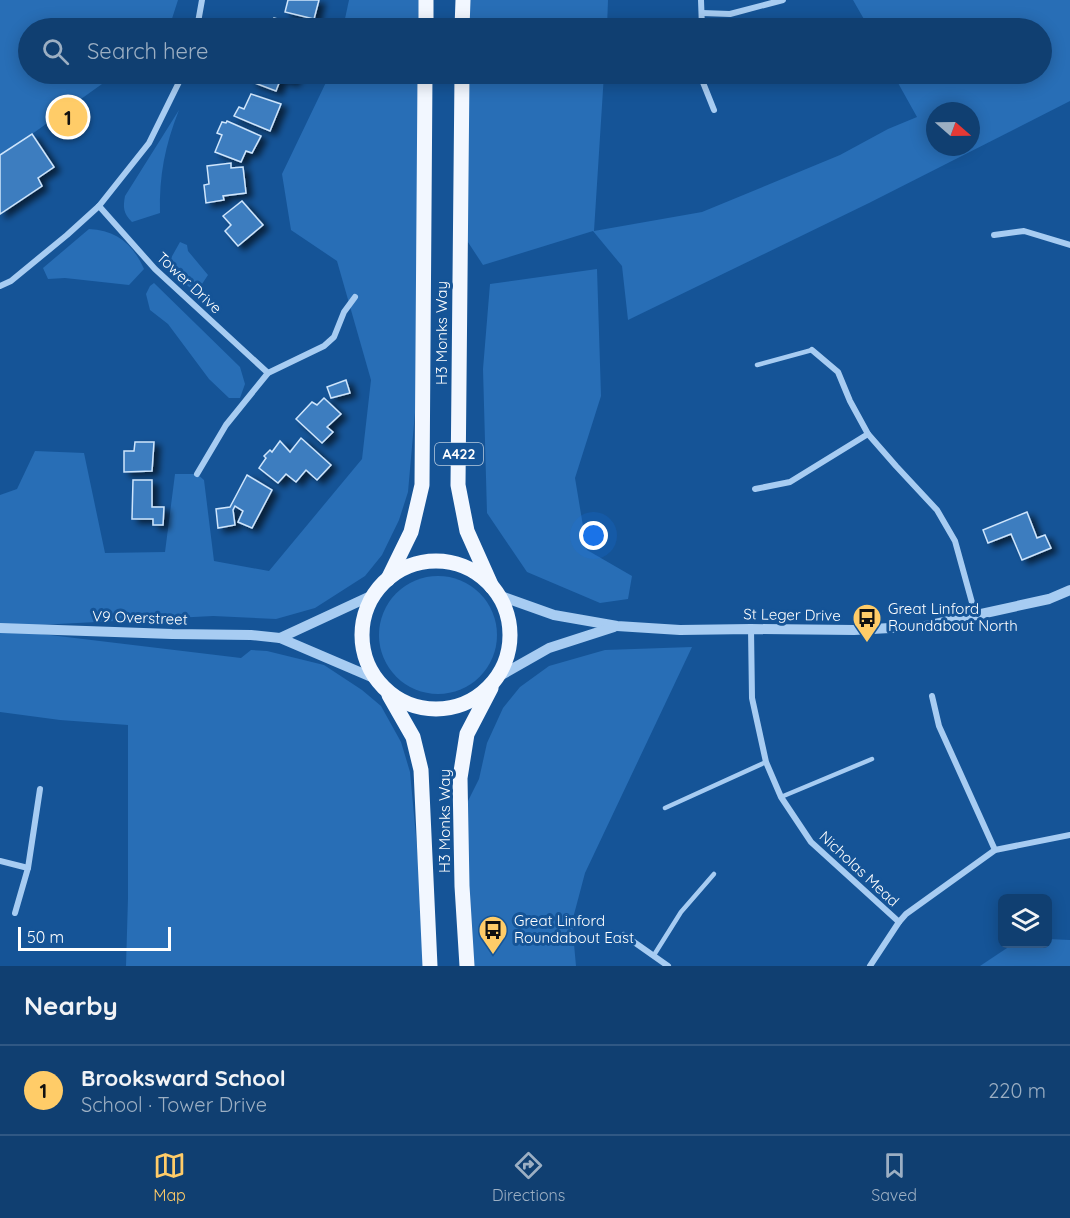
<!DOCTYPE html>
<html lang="en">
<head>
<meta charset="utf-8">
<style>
	body { margin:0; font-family:Quicksand,sans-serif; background:#1e4a79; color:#f1f3f6 }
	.controls { position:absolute; right:18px; bottom:18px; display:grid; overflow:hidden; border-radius:9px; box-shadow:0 3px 15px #0003 }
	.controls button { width:54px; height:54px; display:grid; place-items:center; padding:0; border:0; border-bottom:2px solid #305884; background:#103f71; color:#f1f3f6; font:30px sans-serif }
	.compass { position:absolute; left:926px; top:102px; width:54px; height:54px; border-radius:50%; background:#103f71; box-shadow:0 3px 15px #0003; rotate:110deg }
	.scale { position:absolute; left:18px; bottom:15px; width:153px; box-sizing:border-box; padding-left:6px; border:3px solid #fff; border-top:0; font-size:16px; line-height:21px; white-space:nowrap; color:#fff; -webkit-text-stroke:4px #155497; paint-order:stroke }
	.you { position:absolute; left:594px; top:536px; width:21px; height:21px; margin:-15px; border:4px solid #fff; border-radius:50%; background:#1a73e8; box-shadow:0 0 0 9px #1a73e833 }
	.badge { display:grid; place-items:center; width:39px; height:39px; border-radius:50%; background:#ffcc68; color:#111; font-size:20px; font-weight:700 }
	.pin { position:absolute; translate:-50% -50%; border:3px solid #fff; box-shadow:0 2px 6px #0006 }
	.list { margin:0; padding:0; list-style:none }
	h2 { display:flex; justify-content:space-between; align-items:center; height:78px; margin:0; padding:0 24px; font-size:26px }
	h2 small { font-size:20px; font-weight:400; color:#9cafc3 }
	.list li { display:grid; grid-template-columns:39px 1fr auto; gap:18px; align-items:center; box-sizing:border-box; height:90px; padding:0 24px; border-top:2px solid #305884 }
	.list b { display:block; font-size:22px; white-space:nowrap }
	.list p { margin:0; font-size:20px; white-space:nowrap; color:#9cafc3 }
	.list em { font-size:20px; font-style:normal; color:#9cafc3 }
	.icon { flex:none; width:33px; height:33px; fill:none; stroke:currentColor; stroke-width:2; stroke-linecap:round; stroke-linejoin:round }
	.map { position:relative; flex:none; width:1070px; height:966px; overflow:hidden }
	.search { position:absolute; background:#103f71; box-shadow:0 3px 15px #0003; left:18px; right:18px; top:18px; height:66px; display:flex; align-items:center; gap:15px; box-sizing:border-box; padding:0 21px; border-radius:33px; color:#9cafc3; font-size:22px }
	.sheet { height:168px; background:#103f71 }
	nav { display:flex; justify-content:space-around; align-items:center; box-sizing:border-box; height:84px; border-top:2px solid #305884; background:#103f71; font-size:16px; color:#9cafc3 }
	nav a { display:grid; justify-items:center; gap:3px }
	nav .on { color:#ffcc68 }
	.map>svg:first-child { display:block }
</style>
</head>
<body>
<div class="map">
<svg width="1070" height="966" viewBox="0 0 1070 966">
	<defs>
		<filter id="shadow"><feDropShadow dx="6" dy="4" stdDeviation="3" flood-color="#0009"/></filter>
	</defs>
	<rect width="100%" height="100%" fill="#155497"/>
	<g fill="#286eb6" fill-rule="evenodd">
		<path d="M0,0H178L169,28H28V74H116L32,134L0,155Z"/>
		<path d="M349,0H426V28H343Z"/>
		<path d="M463,0H608L607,28H462Z"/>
		<path d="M853,0H1070V101L869,203L628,320L622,266L593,231L483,265L460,230L462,74H604L594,231L702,212L840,155L888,129L917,117L893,74H1042V28H869ZM935,111H971V147H935Z"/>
		<path d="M330,74H425L423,322L408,492L399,520L382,555L365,576L315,608L276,619L213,616L0,627V495L17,489L35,451L84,453L105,553L165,552L175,474H197L204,480L214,561L269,571L362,459L371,380L337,261L291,230L282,174Z"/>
		<path d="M179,110C165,145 159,176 160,213L132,222C123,213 123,207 125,196Z"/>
		<path d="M89,229C116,230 133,244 144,269L129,285L65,278L48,279L43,268Z"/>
		<path d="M180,242L187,245L188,251L208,275L196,293L166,267Z"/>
		<path d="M597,269L601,396L575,478L587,550L632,576L628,599L600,603L527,572L487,513L483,369L490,284Z"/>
		<path d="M154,283L240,367L245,384L240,398H229L209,379L168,324L150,310L146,294L150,286Z"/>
		<circle cx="438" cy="635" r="59"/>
		<path d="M0,629L241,658L251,650L267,651L324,665L362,690L381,706L401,742L410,772L428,966H126L128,898V725L60,720L0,712Z"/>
		<path d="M692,647L585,873L572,922L576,966H467L460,817L479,779L487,743L503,708L520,687L549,666L605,650Z"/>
		<path d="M1048,939L1070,940V966H980L1013,944H1048Z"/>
	</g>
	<g fill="#3d7dbf" stroke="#cee5fc" stroke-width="1.5" filter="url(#shadow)">
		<path d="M288,0H319L314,19L285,12Z"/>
		<path d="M274,18L300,25L299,28H267V26L271,27Z"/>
		<path d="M253,74H296L292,82L281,78L276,91L252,82Z"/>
		<path d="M251,94L281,104L270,131L234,116L239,107L244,109Z"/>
		<path d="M227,121L261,136L252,153L246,151L241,162L215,152L222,135L217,133L222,122L226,123Z"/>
		<path d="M32,134L54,167L38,178L42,186L0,214V155Z"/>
		<path d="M231,163V168L243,167L246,193L223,196L224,200L206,203L204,185L209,184L207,166Z"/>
		<path d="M242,201L263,225L238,246L225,231L231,225L223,216Z"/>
		<path d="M346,380L350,393L331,398L327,387Z"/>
		<path d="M324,398L341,414L327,427L333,432L322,443L296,419L312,402L317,405Z"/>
		<path d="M301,438L331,465L317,480L306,470L296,482L286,474L278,483L259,468L266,458L264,456L270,450L272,452L280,441L290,452Z"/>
		<path d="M135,442H154L152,471L124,472V451H134Z"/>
		<path d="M247,475L272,490L252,528L238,522L243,511L235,506L233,510L235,525L218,528L216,509L230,507Z"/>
		<path d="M133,480H152V507H164L163,525H153V519H132Z"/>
		<path d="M1027,512L1037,538L1045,535L1051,548L1022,560L1011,534L988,543L983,530Z"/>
	</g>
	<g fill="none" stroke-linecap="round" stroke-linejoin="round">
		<g stroke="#a7ccf2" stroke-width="4.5">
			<path d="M757,365L812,350"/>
			<path d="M781,797L872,759"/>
			<path d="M665,808L766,762"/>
			<path d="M654,955L681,912L714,874"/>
		</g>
		<g stroke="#a7ccf2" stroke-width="6">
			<path d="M701,0L702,28"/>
			<path d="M702,13L730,14L783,0"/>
			<path d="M197,28L202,0"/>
			<path d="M702,74V80L714,110"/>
			<path d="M99,206L155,269L268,373"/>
			<path d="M994,235L1024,231L1070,245"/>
			<path d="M0,286L11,281L67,235L99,206L149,143L183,74"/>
			<path d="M812,350L838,372L850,401L868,434L896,466L937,510L955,541L976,617"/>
			<path d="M197,474L226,425L268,373L324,346L334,337L344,312L355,297"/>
			<path d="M755,489L790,482L868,434"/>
			<path d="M751,629L752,698L766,762L781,797L811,842L899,922L870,966"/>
			<path d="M932,696L939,726L995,850"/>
			<path d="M0,861L28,868"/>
			<path d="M15,913L28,868L40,789"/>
			<path d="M899,922L906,914L995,850L1070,835"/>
			<path d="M624,935L668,966"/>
		</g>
		<g stroke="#a7ccf2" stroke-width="10">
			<path d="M498,595L554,615L617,626L680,630L751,629L854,630L926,626L1049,599L1070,590"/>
			<path d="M0,628L172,634L251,635L280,638L376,679"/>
			<path d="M280,638L375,594"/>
			<path d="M498,677L549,648L614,627"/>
		</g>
		<g stroke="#f2f7ff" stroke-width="15">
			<path d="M426,28V0"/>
			<path d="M462,28L463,0"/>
			<path d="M462,74L458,485L467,531L492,587"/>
			<circle cx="436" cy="635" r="74"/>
			<path d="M388,579L411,532L422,485L425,74"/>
			<path d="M389,695L413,737L421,770L430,966"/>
			<path d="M467,966L462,886L460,778L467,734L491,688"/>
		</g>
	</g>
	<defs>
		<g id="bus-pin" transform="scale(1.5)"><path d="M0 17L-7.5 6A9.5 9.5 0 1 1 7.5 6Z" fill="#ffcc68" stroke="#155497"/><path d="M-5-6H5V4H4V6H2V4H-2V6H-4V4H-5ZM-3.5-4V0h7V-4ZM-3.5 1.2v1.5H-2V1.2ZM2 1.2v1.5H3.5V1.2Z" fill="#111"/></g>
	</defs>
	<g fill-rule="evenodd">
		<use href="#bus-pin" x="867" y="618"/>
		<use href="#bus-pin" x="493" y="930"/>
	</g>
	<g text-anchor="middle" stroke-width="6" stroke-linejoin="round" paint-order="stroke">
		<rect fill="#155497" stroke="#b9cce0" stroke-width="1.5" x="435" y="443" width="48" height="22" rx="4.5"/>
		<g font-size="14" font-weight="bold" fill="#fff">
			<text x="459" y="459">A422</text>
		</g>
		<g font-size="15" fill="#fff" stroke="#155497">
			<text transform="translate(189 283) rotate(43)" y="5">Tower Drive</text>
			<text transform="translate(442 333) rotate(-90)" y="5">H3 Monks Way</text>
			<text transform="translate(792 615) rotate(1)" y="5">St Leger Drive</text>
			<text transform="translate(140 618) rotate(2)" y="5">V9 Overstreet</text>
			<text transform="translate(445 821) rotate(-90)" y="5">H3 Monks Way</text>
			<text transform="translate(859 869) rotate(43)" y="5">Nicholas Mead</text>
		</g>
		<g font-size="15" fill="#fff" stroke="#155497" text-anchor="start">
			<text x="888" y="614">Great Linford<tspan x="888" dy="17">Roundabout North</tspan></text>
			<text x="514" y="926">Great Linford<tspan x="514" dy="17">Roundabout East</tspan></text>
		</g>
	</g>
</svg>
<div class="controls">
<button><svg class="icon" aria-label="layers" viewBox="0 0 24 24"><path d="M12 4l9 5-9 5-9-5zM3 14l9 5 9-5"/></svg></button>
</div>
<svg class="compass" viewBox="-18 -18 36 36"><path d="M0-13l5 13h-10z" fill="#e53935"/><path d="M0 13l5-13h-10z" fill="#9cafc3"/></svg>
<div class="scale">50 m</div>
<div class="you"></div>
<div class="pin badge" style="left:68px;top:117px">1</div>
<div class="search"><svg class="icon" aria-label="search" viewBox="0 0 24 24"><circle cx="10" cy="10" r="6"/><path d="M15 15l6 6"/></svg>Search here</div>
</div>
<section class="sheet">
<h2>Nearby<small></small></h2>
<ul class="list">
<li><span class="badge">1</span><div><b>Brooksward School</b><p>School · Tower Drive</p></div><em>220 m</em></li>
</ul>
</section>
<nav>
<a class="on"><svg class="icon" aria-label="map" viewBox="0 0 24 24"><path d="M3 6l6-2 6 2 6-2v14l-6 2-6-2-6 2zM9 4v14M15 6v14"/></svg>Map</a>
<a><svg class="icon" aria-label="directions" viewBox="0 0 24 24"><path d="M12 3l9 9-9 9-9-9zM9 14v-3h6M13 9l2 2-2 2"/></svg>Directions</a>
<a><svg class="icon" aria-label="saved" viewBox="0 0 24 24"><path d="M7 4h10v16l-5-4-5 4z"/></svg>Saved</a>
</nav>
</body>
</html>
